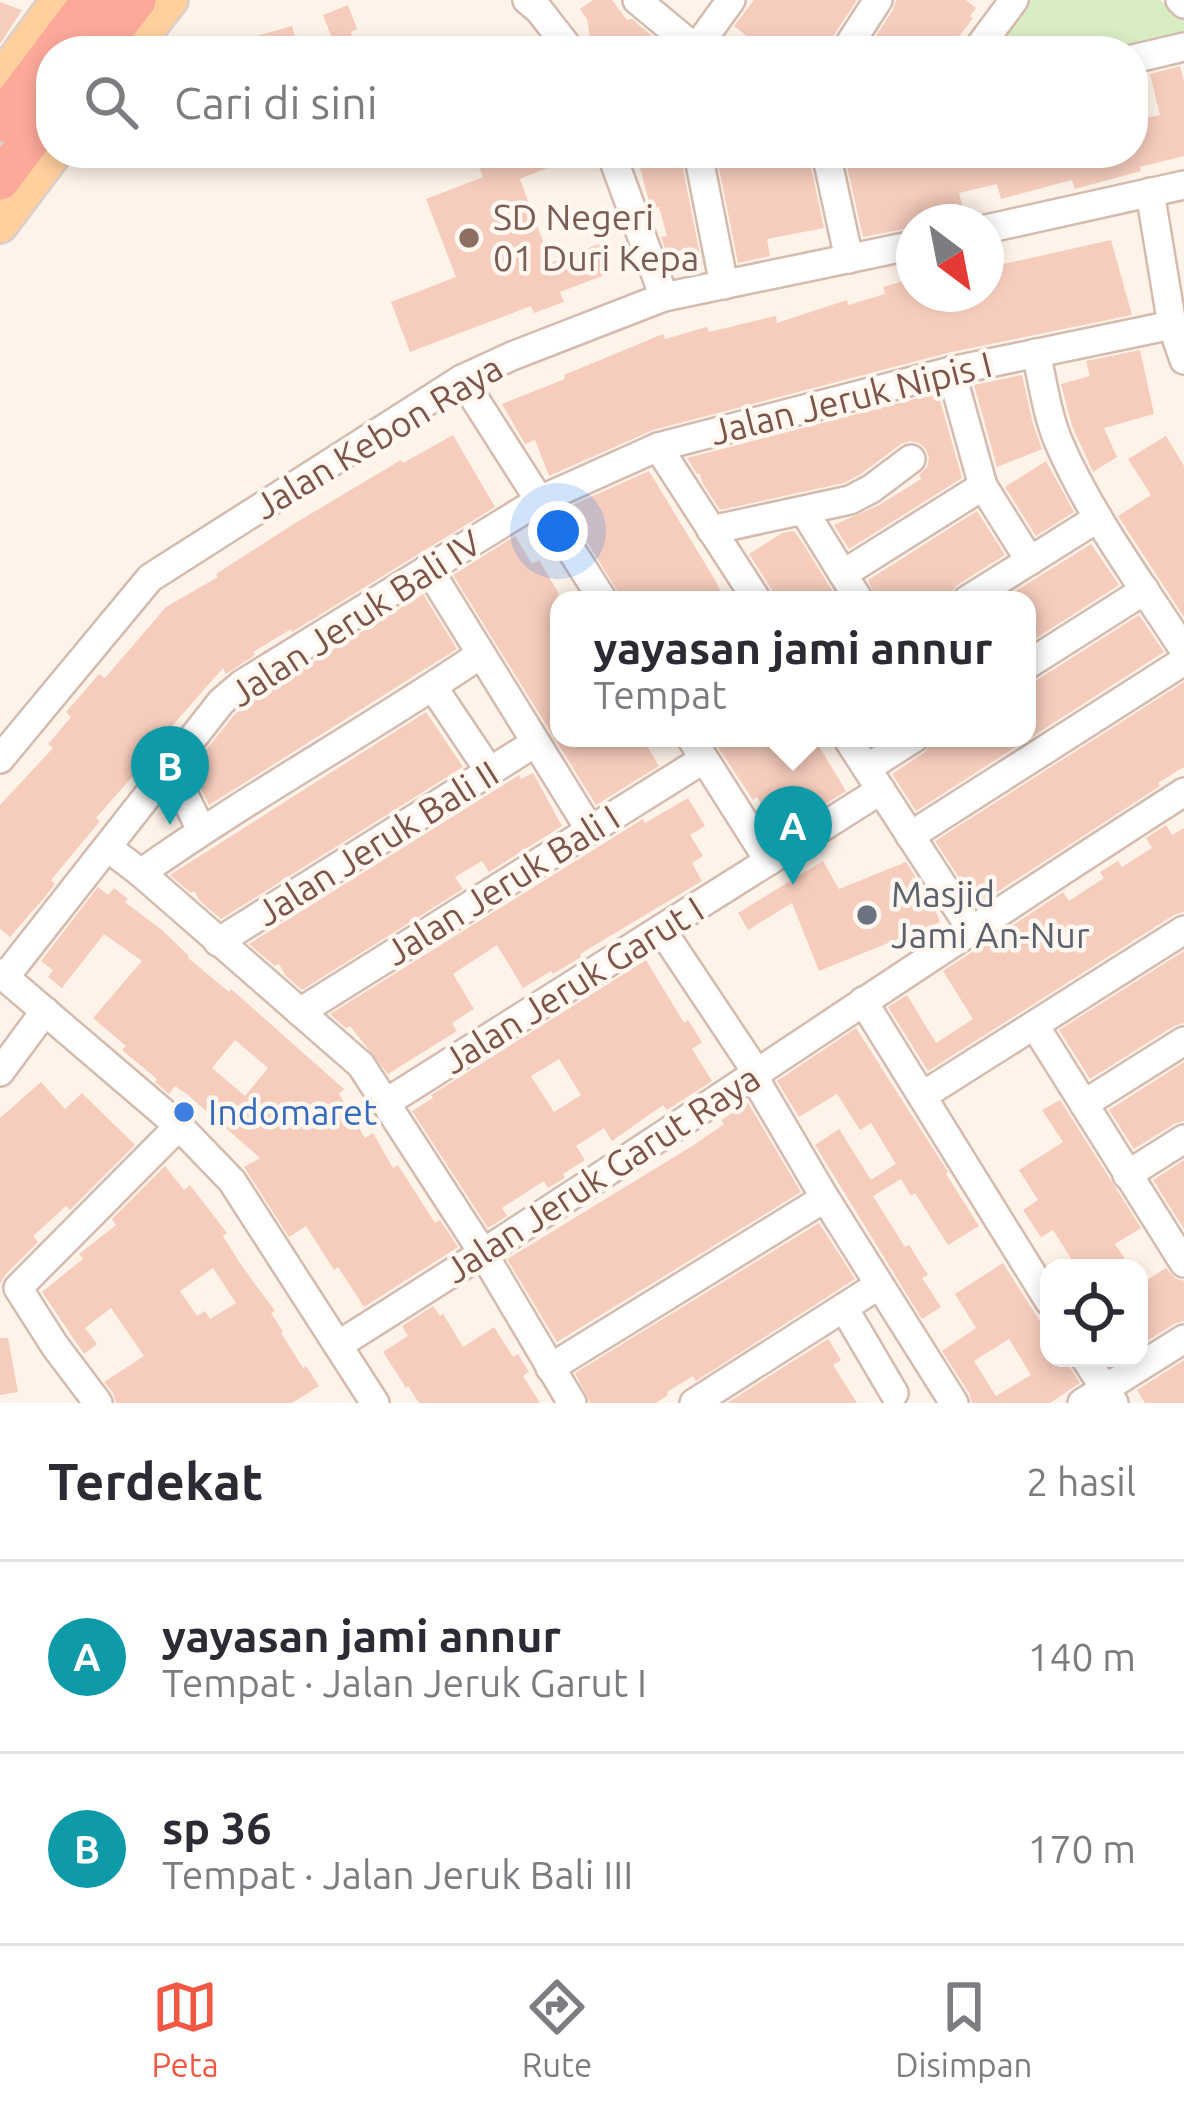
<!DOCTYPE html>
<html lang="id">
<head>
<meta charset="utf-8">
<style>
	body { margin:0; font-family:Ubuntu,sans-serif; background:#f2f2f3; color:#2b2b33 }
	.controls { position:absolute; right:36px; bottom:36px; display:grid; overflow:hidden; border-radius:24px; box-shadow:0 6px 18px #0003 }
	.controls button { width:108px; height:108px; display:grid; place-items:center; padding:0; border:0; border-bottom:3px solid #e1e1e2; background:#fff; color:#2b2b33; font:60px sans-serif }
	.compass { position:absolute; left:896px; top:204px; width:108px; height:108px; border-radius:50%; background:#fff; box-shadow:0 6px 18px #0003; rotate:148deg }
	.you { position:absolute; left:558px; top:531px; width:42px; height:42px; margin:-30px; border:9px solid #fff; border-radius:50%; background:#1a73e8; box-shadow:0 0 0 18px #1a73e833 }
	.badge { display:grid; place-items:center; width:78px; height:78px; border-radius:50%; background:#f05844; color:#fff; font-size:39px; font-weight:700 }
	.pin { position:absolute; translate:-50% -99px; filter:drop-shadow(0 3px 6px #0008) }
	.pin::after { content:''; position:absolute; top:63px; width:42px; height:36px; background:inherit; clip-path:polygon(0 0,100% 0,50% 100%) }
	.popup { position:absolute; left:550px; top:591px; width:486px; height:156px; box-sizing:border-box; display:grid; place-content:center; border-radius:24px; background:#fff; filter:drop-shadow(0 3px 9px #0005); font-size:39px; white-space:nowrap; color:#7c7c81 }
	.popup b { font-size:45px; color:#2b2b33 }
	.popup::after { content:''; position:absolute; left:50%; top:100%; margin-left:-24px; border:24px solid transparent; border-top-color:#fff }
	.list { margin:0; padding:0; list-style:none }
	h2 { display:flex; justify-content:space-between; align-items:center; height:156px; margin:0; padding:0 48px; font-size:51px }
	h2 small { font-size:39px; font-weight:400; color:#7c7c81 }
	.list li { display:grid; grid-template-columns:78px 1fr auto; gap:36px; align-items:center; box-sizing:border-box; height:192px; padding:0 48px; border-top:3px solid #e1e1e2 }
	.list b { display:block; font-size:45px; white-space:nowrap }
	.list p { margin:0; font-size:39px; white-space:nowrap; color:#7c7c81 }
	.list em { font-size:39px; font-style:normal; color:#7c7c81 }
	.icon { flex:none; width:66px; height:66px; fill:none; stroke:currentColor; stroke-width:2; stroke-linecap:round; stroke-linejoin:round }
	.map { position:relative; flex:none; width:1184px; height:1403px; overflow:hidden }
	.search { position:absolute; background:#fff; box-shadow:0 6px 18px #0003; left:36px; right:36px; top:36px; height:132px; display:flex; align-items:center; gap:30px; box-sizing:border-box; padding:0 42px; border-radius:48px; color:#7c7c81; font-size:45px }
	.sheet { height:540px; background:#fff }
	nav { display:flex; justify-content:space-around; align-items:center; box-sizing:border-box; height:168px; border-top:3px solid #e1e1e2; background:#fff; font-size:33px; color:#7c7c81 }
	nav a { display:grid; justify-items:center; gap:6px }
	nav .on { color:#f05844 }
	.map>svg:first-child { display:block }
</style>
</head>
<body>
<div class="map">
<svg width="1184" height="1403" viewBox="0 0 1184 1403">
	<rect width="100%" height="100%" fill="#fef3e8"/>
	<path fill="#d9edc4" d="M1028,0H1160L1184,20V47L1133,51H993Z"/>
	<g fill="#f6cdbd" fill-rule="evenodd">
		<path d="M593,0H612L627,20L632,19L651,35L654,51H592L587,19L580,9Z"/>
		<path d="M754,0H857L830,41L827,51H766L734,26Z"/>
		<path d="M896,0H966L976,8L970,16L973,18L948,51H866L893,10Z"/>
		<path d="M0,2L22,10L0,44Z"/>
		<path d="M348,5L357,29L351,32L356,51H337L323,15Z"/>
		<path d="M292,26L299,51H221V46Z"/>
		<path d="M1180,66L1184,81V156L1140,167L1141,171L1075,189L1072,180L1001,199L997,184L959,193L965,217L944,222H914V227L863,237L844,153H1133V121L1160,115L1150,74Z"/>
		<path d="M473,153H584L520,179L551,263L599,244L610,273L560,292L564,302L534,313L531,306L410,352L391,302L456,277L426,199L483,177Z"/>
		<path d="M636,153H680L702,265L683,271L679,257L669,260L661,237L667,236L659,207L651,209Z"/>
		<path d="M716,153H808L824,228L767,239L770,256L738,263Z"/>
		<path d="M1111,240L1132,315L947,353L653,430L549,476L535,440L525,444L502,404L565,379L564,375L663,334L665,339L707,327L709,332L776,316L777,323L847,300L848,305L885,294L883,287L914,278V294H986V268Z"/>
		<path d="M1140,350L1154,414L1104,428L1117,457L1093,472L1072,426L1061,384L1090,376L1086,361Z"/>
		<path d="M1022,375L1033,424L1042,449L997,467L974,385Z"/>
		<path d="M938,393L962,478L849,549L834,525L879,505L921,479L919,475L927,467L929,458L926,449L919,443L910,441L901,444L861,474L844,483L720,510L702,482L700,474H697L687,458Z"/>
		<path d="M453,435L495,507L292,632L291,629L253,652L255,655L226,674L223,668L172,726L175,728L96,818L100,821L51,880L55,884L44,898L10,937L0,929V805L53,748L48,744L71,717L66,712L99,674L105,678L166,607L218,577L216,574L297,522L401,460L403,463Z"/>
		<path d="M1166,436L1184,466V617L1118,516L1151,495L1128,459Z"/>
		<path d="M1046,461L1074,512L1036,536L1005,487Z"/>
		<path d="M649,471L715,580L725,600H623L566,508Z"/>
		<path d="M977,511L1005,555L957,585L952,591L949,600H877L868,580Z"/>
		<path d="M794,531L802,542L838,600H775L772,590L749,554L782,533Z"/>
		<path d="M515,536L532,564L539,560L559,594L557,596L559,600V738H642L659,766L596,805L453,575Z"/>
		<path d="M1091,544L1119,585L1027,644V600H1001Z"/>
		<path d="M423,594L457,649L209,805L191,769L234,715L253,699Z"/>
		<path d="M1139,615L1164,652L916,811L892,774L925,752L932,738H1027V683L1037,680Z"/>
		<path d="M1184,682V767L1158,783L1160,786L977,905L935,841Z"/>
		<path d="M426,712L463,767L221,919L200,901L194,891L191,893L170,875Z"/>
		<path d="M712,738H774L779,746L792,738H814L846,791L779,833L757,797L753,800Z"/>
		<path d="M533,773L562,826L489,872L482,861L455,877L463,889L302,990L285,975L279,964L275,966L249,944L519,775L521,779Z"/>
		<path d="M688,798L705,826L690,835L703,856L692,863L702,881L580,954L581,957L553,974L551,971L523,988L497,945L453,974L474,1009L452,1023L457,1031L388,1074L350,1026L346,1028L330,1014L643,819L645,823Z"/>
		<path d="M1166,825L1172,835L1184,828V912L1174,915L928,1071L888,1007L907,995L936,1043L973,1019L943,971L1063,892L1069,901L1104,878L1100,872L1118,861L1122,867L1152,848L1146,838Z"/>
		<path d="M823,861L839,889L906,862L932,902L940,922L819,971L792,903L748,930L738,913Z"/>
		<path d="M98,887L108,895L114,888L128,899L125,902L163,931L189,956L188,958L229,992L231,989L344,1089L339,1094L365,1138L373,1133L393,1168L398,1165L435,1223L440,1220L458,1247L364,1307L338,1267L334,1270L306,1226L289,1237L244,1167L260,1158L188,1095L175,1086L169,1094L155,1082L157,1079L122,1050L126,1046L93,1018L142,961L104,934L62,988L48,977L53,970L41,961ZM235,1040L268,1068L245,1096L212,1068Z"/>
		<path d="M1184,951V1023L1174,1026L1090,1079L1059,1030Z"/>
		<path d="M646,960L684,1023L688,1020L702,1042L692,1049L712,1081L667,1110L663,1105L612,1141L604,1128L576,1146L585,1160L563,1174L565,1178L548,1188L544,1181L502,1208L507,1216L488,1228L412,1111L433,1098L431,1095ZM559,1059L581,1095L554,1112L531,1076Z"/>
		<path d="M856,1028L948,1172L946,1174L979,1226L948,1245L915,1193L911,1196L901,1179L873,1196L905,1247L909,1245L928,1275L922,1278L941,1307L922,1319L815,1145L839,1129L871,1180L896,1164L871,1123L860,1130L837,1094L799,1117L777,1081Z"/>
		<path d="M1184,1062V1121L1174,1124L1134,1149L1109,1110Z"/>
		<path d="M41,1082L65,1109L82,1093L135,1145L70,1210L66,1206L33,1236L38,1242L5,1275L0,1284V1118Z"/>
		<path d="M1060,1100L1141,1228L1115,1244L1131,1268H1077L1053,1230L1041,1237L1023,1210L1038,1200L1019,1170L1063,1142L1042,1110Z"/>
		<path d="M748,1103L801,1192L557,1342L507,1259L694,1145L724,1124L721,1120Z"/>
		<path d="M1184,1160V1229L1153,1180Z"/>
		<path d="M165,1166L184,1190L190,1185L227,1233L223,1236L239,1262L275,1311L271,1313L283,1332L281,1333L303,1368L306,1366L319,1386L292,1403H116L113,1393L104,1382L144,1356L111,1308L85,1328L97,1344L84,1354L42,1292L83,1259L79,1254L116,1225L112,1219ZM213,1268L236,1303L210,1319L205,1311L197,1316L180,1291Z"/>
		<path d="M819,1223L855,1279L696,1381L693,1376L667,1392L668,1395L656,1403H590L575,1373Z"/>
		<path d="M1003,1263L1041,1323L1044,1321L1049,1330V1358H1064L1080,1383L1050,1403H972L969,1393L942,1351L976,1328L955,1294ZM1009,1339L1031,1375L996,1396L974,1361Z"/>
		<path d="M1166,1268L1175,1278L1184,1281V1321L1174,1324L1139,1346V1285Z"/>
		<path d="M433,1306L440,1316L443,1314L463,1347L494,1327L513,1357L518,1354L529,1372L523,1376L540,1403H419L408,1386L406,1388L383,1352L408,1336L402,1326Z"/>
		<path d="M0,1338H8L18,1392L0,1395Z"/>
		<path d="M828,1339L841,1360L833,1365L857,1403H727Z"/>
		<path d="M1184,1360V1403H1145L1137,1390Z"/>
	</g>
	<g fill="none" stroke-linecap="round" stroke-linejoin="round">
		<g stroke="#d4bbaf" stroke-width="32">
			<g id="minor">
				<path d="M527,0L539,10L571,51"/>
				<path d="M637,0L696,49"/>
				<path d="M1180,0L1184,4"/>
				<path d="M694,51L731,0"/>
				<path d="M845,51L878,0"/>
				<path d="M976,51L1014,0"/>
				<path d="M1133,59L1184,47"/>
				<path d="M611,153L664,297"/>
				<path d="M698,153L724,285"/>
				<path d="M826,153L849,259"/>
				<path d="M1150,192L1172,325L1184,360"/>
				<path d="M986,229L1184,185"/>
				<path d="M1036,353C1043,383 1047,415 1059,443C1091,517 1141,583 1184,650"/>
				<path d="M951,371L983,486L1030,561"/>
				<path d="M462,379L603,600"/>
				<path d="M658,447L757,600"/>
				<path d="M804,511L859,600"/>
				<path d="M711,530L850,500L871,489L911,459"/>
				<path d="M428,568L590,830"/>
				<path d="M843,574L983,486"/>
				<path d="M967,600L1098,518"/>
				<path d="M1027,665L1145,590"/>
				<path d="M433,687L490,772"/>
				<path d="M691,738L769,861"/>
				<path d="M847,738L971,929"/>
				<path d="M0,759L150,578L462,379L512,356L664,297L914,245"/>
				<path d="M171,768L201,830"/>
				<path d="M867,768L914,738"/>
				<path d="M910,836L1184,661"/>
				<path d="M108,848L141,873L361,1065L483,1253L572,1403"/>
				<path d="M141,873C251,795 370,730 481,654"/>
				<path d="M661,929L749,1061L761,1089L825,1198L954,1403"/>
				<path d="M218,942L535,743"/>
				<path d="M0,973L179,1126L232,1181L375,1403"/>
				<path d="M5,977L221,702L242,684L540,500L658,447L951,371L1172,325"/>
				<path d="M863,1001L1049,1301"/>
				<path d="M300,1012L704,759"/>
				<path d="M1035,1026L1184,1263"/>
				<path d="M0,1072L45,1011"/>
				<path d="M922,1096L1184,930"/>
				<path d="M387,1102L881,790"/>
				<path d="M1084,1104L1184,1041"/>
				<path d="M1127,1175L1184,1139"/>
				<path d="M844,1308L894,1393"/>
				<path d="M338,1345C624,1166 900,974 1184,792"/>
				<path d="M1085,1358L1114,1403"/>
				<path d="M550,1368L825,1198"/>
				<path d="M98,1403L55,1346L18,1288L179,1126"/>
				<path d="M694,1403L879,1285"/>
				<path d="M1082,1403L1184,1339"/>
			</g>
		</g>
		<g stroke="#dacfcc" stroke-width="38">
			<g id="major">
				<path d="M131,51L171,0"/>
				<path d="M0,79L58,0"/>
				<path d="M0,226L55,153"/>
			</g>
		</g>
		<g stroke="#dacfcc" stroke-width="44">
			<g id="highway">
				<path d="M53,51L92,0"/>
				<path d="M97,51L136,0"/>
				<path d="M0,122L51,54"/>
				<path d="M0,180L51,112"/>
			</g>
		</g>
		<use href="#minor" stroke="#fff" stroke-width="27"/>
		<use href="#major" stroke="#ffd09e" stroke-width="33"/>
		<use href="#highway" stroke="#fca99a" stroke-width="39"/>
	</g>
	<circle fill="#8d6e63" stroke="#fff7f0" stroke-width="4.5" cx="469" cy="238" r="12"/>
	<circle fill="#6b7280" stroke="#fff7f0" stroke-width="4.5" cx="867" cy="915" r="12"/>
	<circle fill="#3f7fe0" stroke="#fff7f0" stroke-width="4.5" cx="184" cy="1112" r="12"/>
	<g text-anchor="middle" stroke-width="9" stroke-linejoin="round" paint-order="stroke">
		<g font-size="36" fill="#785e54" stroke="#fff7f0" text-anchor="start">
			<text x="493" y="230">SD Negeri<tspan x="493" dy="41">01 Duri Kepa</tspan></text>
		</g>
		<g font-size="36" fill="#7b5549" stroke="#fff7f0">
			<text transform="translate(851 398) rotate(-14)" y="13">Jalan Jeruk Nipis I</text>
			<text transform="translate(378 437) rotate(-31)" y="13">Jalan Kebon Raya</text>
			<text transform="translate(355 618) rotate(-33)" y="13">Jalan Jeruk Bali IV</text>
			<text transform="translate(377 843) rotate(-32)" y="13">Jalan Jeruk Bali II</text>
			<text transform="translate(502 885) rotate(-32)" y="13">Jalan Jeruk Bali I</text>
			<text transform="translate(573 985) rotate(-32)" y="13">Jalan Jeruk Garut I</text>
			<text transform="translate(602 1174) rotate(-33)" y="13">Jalan Jeruk Garut Raya</text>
		</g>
		<g font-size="36" fill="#5b616d" stroke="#fff7f0" text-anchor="start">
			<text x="891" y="907">Masjid<tspan x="891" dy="41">Jami An-Nur</tspan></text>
		</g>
		<g font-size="36" fill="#366cbe" stroke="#fff7f0" text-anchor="start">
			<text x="208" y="1125">Indomaret</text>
		</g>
	</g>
</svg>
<div class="controls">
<button><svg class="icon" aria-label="locate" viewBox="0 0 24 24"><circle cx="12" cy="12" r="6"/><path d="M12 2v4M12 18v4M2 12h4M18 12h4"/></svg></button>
</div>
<svg class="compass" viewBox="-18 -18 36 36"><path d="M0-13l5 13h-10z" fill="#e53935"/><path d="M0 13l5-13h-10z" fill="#7c7c81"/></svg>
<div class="you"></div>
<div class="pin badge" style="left:793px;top:885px;background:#0f9aa8">A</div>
<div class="popup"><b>yayasan jami annur</b>Tempat</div>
<div class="pin badge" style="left:170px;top:825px;background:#0f9aa8">B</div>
<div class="search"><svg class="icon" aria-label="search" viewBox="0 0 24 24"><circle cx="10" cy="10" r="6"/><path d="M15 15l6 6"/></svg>Cari di sini</div>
</div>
<section class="sheet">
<h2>Terdekat<small>2 hasil</small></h2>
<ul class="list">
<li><span class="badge" style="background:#0f9aa8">A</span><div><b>yayasan jami annur</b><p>Tempat · Jalan Jeruk Garut I</p></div><em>140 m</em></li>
<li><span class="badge" style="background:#0f9aa8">B</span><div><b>sp 36</b><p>Tempat · Jalan Jeruk Bali III</p></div><em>170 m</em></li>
</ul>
</section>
<nav>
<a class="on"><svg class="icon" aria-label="map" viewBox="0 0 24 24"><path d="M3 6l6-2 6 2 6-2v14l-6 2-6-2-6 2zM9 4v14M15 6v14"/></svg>Peta</a>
<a><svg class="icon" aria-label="directions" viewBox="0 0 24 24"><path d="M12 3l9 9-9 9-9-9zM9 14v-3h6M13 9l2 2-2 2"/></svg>Rute</a>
<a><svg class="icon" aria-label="saved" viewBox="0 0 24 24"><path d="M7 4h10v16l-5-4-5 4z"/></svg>Disimpan</a>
</nav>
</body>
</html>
